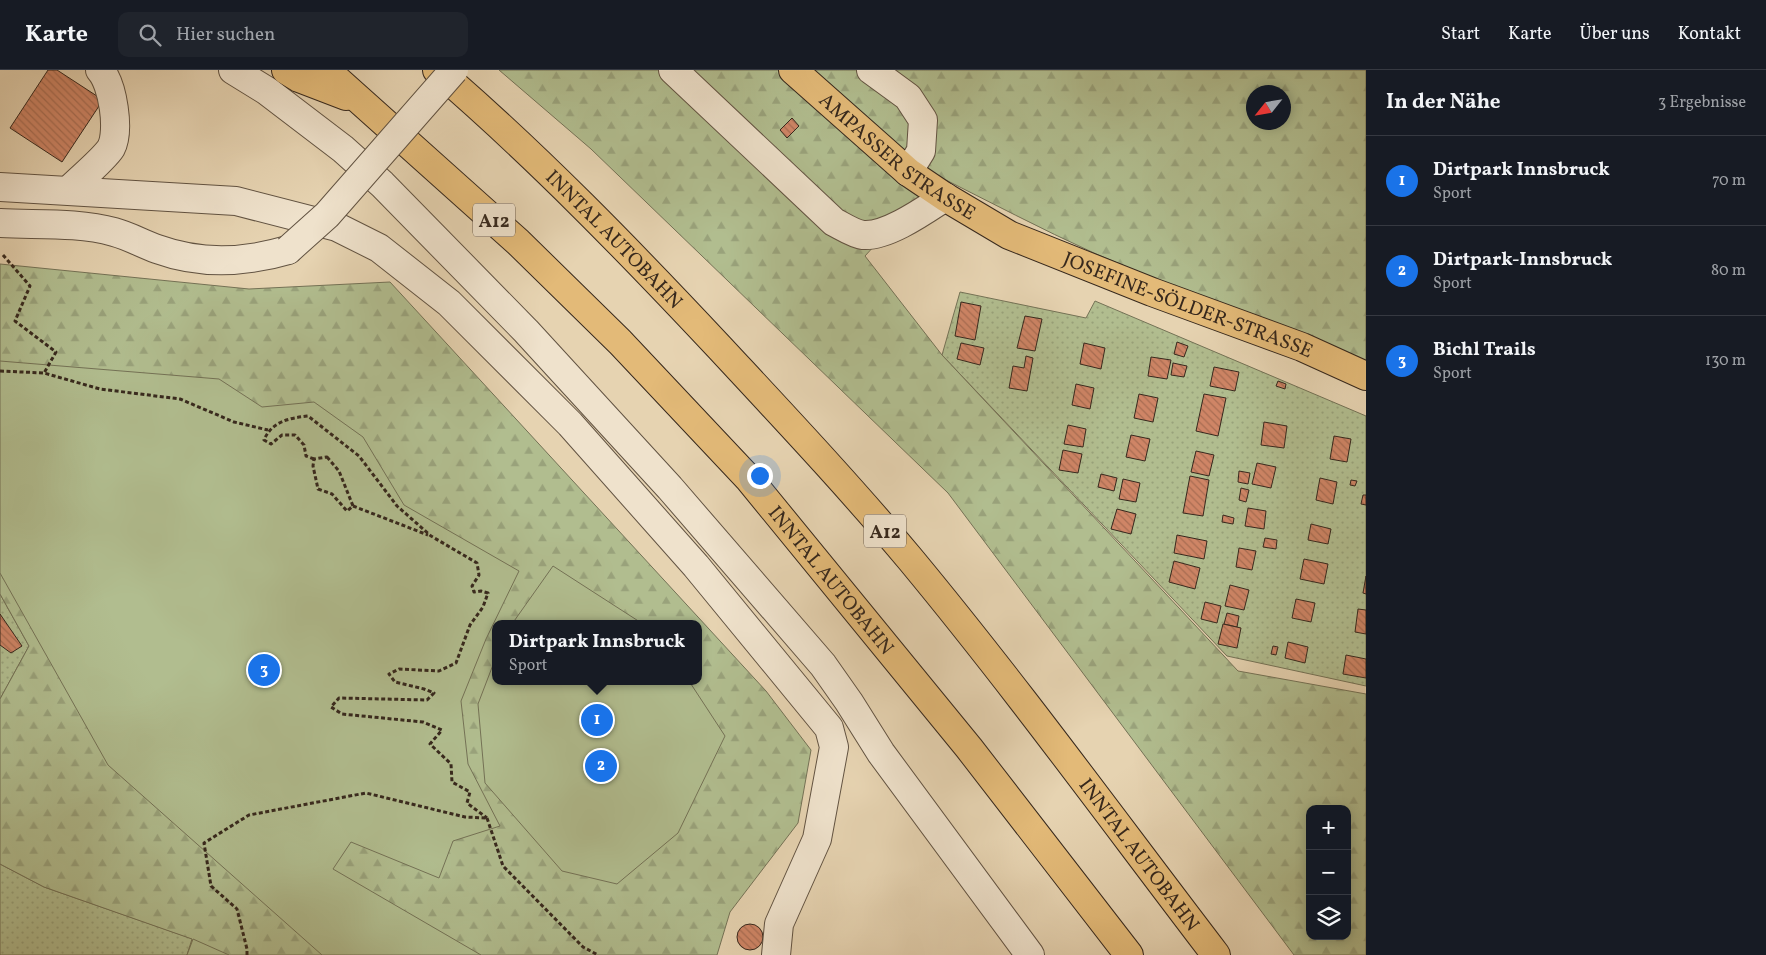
<!DOCTYPE html>
<html lang="de">
<head>
<meta charset="utf-8">
<style>
	body { margin:0; font-family:Vollkorn,serif; background:#20242c; color:#f1f3f6 }
	.controls { position:absolute; right:15px; bottom:15px; display:grid; overflow:hidden; border-radius:10px; box-shadow:0 2px 12px #0003 }
	.controls button { width:45px; height:45px; display:grid; place-items:center; padding:0; border:0; border-bottom:1px solid #363941; background:#171b24; color:#f1f3f6; font:25px sans-serif }
	.compass { position:absolute; left:1246px; top:15px; width:45px; height:45px; border-radius:50%; background:#171b24; box-shadow:0 2px 12px #0003; rotate:239deg }
	.you { position:absolute; left:759px; top:405px; width:18px; height:18px; margin:-12px; border:4px solid #fff; border-radius:50%; background:#1a73e8; box-shadow:0 0 0 8px #1a73e833 }
	.badge { display:grid; place-items:center; width:32px; height:32px; border-radius:50%; background:#1a73e8; color:#fff; font-size:16px; font-weight:700 }
	.pin { position:absolute; translate:-50% -50%; border:2px solid #fff; box-shadow:0 1px 5px #0006 }
	.popup { position:absolute; left:492px; top:550px; width:210px; height:65px; box-sizing:border-box; display:grid; place-content:center; border-radius:10px; background:#171b24; filter:drop-shadow(0 1px 4px #0005); font-size:16px; white-space:nowrap; color:#9ea1a6 }
	.popup b { font-size:19px; color:#f1f3f6 }
	.popup::after { content:''; position:absolute; left:50%; top:100%; margin-left:-10px; border:10px solid transparent; border-top-color:#171b24 }
	.list { margin:0; padding:0; list-style:none }
	h2 { display:flex; justify-content:space-between; align-items:center; height:65px; margin:0; padding:0 20px; font-size:21px }
	h2 small { font-size:16px; font-weight:400; color:#9ea1a6 }
	.list li { display:grid; grid-template-columns:32px 1fr auto; gap:15px; align-items:center; box-sizing:border-box; height:90px; padding:0 20px; border-top:1px solid #363941 }
	.list b { display:block; font-size:19px; white-space:nowrap }
	.list p { margin:0; font-size:16px; white-space:nowrap; color:#9ea1a6 }
	.list em { font-size:16px; font-style:normal; color:#9ea1a6 }
	.icon { flex:none; width:28px; height:28px; fill:none; stroke:currentColor; stroke-width:2; stroke-linecap:round; stroke-linejoin:round }
	.map { position:relative; flex:none; width:1366px; height:885px; overflow:hidden }
	header { display:flex; align-items:center; gap:30px; box-sizing:border-box; height:70px; padding:0 25px; background:#171b24; border-bottom:1px solid #363941 }
	header strong { font-size:24px }
	nav { display:flex; gap:28px; margin-inline-start:auto; font-size:18px }
	.search { width:350px; height:45px; background:#20242c; display:flex; align-items:center; gap:12px; box-sizing:border-box; padding:0 18px; border-radius:10px; color:#9ea1a6; font-size:19px }
	main { display:flex }
	aside { flex:1; background:#171b24 }
	.map>svg:first-child { display:block }
</style>
</head>
<body>
<header>
<strong>Karte</strong>
<div class="search"><svg class="icon" aria-label="search" viewBox="0 0 24 24"><circle cx="10" cy="10" r="6"/><path d="M15 15l6 6"/></svg>Hier suchen</div>
<nav><a>Start</a><a>Karte</a><a>Über uns</a><a>Kontakt</a></nav>
</header>
<main>
<div class="map">
<svg width="1366" height="885" viewBox="0 0 1366 885">
	<defs>
		<pattern id="grass-dots" width="8" height="8" patternUnits="userSpaceOnUse" patternTransform="scale(1.25)"><rect width="8" height="8" fill="#b1bd8f"/><path d="M2 2h.1M6 6h.1" fill="none" stroke="#99a27b" stroke-width="1.8" stroke-linecap="round"/></pattern>
		<pattern id="forest-firs" width="22" height="20" patternUnits="userSpaceOnUse" patternTransform="scale(1.25)"><rect width="22" height="20" fill="#b1bd8f"/><path d="M5 1l3.5 6h-7zM16 11l3.5 6h-7z" fill="#99a27b"/></pattern>
		<pattern id="building-back-hatch" width="6" height="6" patternUnits="userSpaceOnUse" patternTransform="scale(1.25)"><rect width="6" height="6" fill="#cf8566"/><path d="M-1 5l2 2M0 0l6 6M5-1l2 2" fill="none" stroke="#a96d53"/></pattern>
	</defs>
	<rect width="100%" height="100%" fill="#e6d3b1"/>
	<filter id="stains"><feTurbulence type="fractalNoise" baseFrequency=".004" numOctaves="4"/><feColorMatrix values="0 0 0 0 .2 0 0 0 0 .09 0 0 0 0 .02 0 0 0 .5 -.17"/></filter>
	<radialGradient id="worn" r=".72"><stop offset=".6" stop-color="#630" stop-opacity="0"/><stop offset="1" stop-color="#630" stop-opacity=".3"/></radialGradient>
	<g fill="url(#grass-dots)" stroke="#747256">
		<path d="M960,222L1086,248L1095,231L1366,346V616L1227,586L942,285Z"/>
		<path d="M0,524L29,576L0,629Z"/>
		<path d="M0,794L44,817L193,869L187,885H0Z"/>
	</g>
	<g fill="url(#forest-firs)" stroke="#747256" fill-rule="evenodd">
		<path d="M499,0H1366V299C1276,259 1185,222 1094,183C1041,159 990,132 938,106L865,186L942,285L1238,601L1366,624V885H1294L948,423L591,79ZM1254,22H1284V52H1254ZM1310,739H1347V866H1310Z"/>
		<path d="M0,194L249,219L390,212L766,621L811,680L798,753L730,842L717,885H187L192,869L44,817L0,794V629L29,576L0,524ZM496,554H698V611H496Z"/>
	</g>
	<g fill="#b1bd8f" stroke="#747256">
		<path d="M0,291L219,309L262,337L314,332L363,367L404,435L519,501L486,569L461,631L468,694L500,756L453,771L439,808L351,772L333,799L481,885H322L108,695L0,503Z"/>
		<path d="M553,496L643,554H512Z"/>
		<path d="M496,587V611H689L725,666L678,763L617,814L562,801L485,713L478,634Z"/>
		<path d="M193,869L229,885H187Z"/>
	</g>
	<g fill="url(#building-back-hatch)" stroke="#36281d">
		<path d="M48,0H57L103,30L62,92L10,58Z"/>
		<path d="M792,48L799,56L787,68L780,60Z"/>
		<path d="M961,232L981,236L975,270L955,266Z"/>
		<path d="M1025,246L1042,249L1035,281L1017,278Z"/>
		<path d="M1177,272L1188,276L1184,287L1174,284Z"/>
		<path d="M961,273L984,278L980,295L957,289Z"/>
		<path d="M1084,273L1105,278L1101,299L1080,294Z"/>
		<path d="M1026,286L1033,288L1027,321L1009,318L1013,296L1024,298Z"/>
		<path d="M1151,287L1171,290L1167,309L1148,306Z"/>
		<path d="M1173,293L1187,296L1184,307L1171,305Z"/>
		<path d="M1214,297L1239,302L1235,321L1210,316Z"/>
		<path d="M1278,311L1286,314L1285,319L1276,316Z"/>
		<path d="M1076,314L1094,318L1090,339L1072,335Z"/>
		<path d="M1139,324L1158,328L1153,352L1134,348Z"/>
		<path d="M1204,324L1226,328L1218,366L1196,361Z"/>
		<path d="M1264,352L1287,356L1284,378L1261,375Z"/>
		<path d="M1068,355L1086,359L1083,377L1064,374Z"/>
		<path d="M1131,365L1150,369L1145,391L1126,387Z"/>
		<path d="M1334,366L1351,369L1347,392L1330,389Z"/>
		<path d="M1063,380L1082,384L1078,403L1059,400Z"/>
		<path d="M1196,381L1214,385L1209,406L1191,402Z"/>
		<path d="M1257,393L1276,397L1271,418L1252,414Z"/>
		<path d="M1239,401L1250,403L1248,414L1238,412Z"/>
		<path d="M1101,404L1117,408L1114,421L1098,417Z"/>
		<path d="M1190,406L1209,410L1203,446L1183,443Z"/>
		<path d="M1320,408L1337,412L1333,434L1316,430Z"/>
		<path d="M1123,409L1140,413L1136,432L1119,429Z"/>
		<path d="M1351,410L1357,411L1355,416L1350,415Z"/>
		<path d="M1241,418L1249,420L1246,432L1239,430Z"/>
		<path d="M1363,425H1366V435L1361,434Z"/>
		<path d="M1248,438L1266,441L1264,459L1245,456Z"/>
		<path d="M1117,439L1136,444L1131,464L1111,459Z"/>
		<path d="M1223,445L1234,448L1233,454L1222,452Z"/>
		<path d="M1311,454L1331,459L1328,474L1308,470Z"/>
		<path d="M1177,465L1207,471L1204,489L1174,483Z"/>
		<path d="M1265,468L1277,470L1276,479L1263,477Z"/>
		<path d="M1239,478L1256,481L1252,500L1236,497Z"/>
		<path d="M1304,489L1328,494L1324,514L1300,509Z"/>
		<path d="M1174,491L1200,498L1195,519L1169,512Z"/>
		<path d="M1366,506V524L1363,523Z"/>
		<path d="M1230,515L1249,520L1244,540L1225,536Z"/>
		<path d="M1296,529L1315,533L1311,552L1292,548Z"/>
		<path d="M1205,532L1221,536L1217,553L1201,549Z"/>
		<path d="M1358,539L1366,540V564L1355,562Z"/>
		<path d="M1227,543L1239,546L1237,557L1224,554Z"/>
		<path d="M0,544L22,576L11,583L0,575Z"/>
		<path d="M1223,554L1241,558L1237,578L1218,574Z"/>
		<path d="M1288,572L1308,577L1305,593L1285,588Z"/>
		<path d="M1273,576L1278,577L1276,585L1271,584Z"/>
		<path d="M1346,585L1366,589V608L1343,604Z"/>
		<circle cx="750" cy="867" r="13"/>
	</g>
	<g fill="none" stroke-linecap="round" stroke-linejoin="round">
		<g stroke="#625342" stroke-width="30">
			<g id="minor">
				<path d="M233,0L267,21L343,79L382,114L526,261L670,418L823,595L849,632L881,683L1030,885"/>
				<path d="M673,0L834,152C842,156 854,164 863,165C887,167 925,140 945,127"/>
				<path d="M871,0L908,27L923,50L921,81L908,102"/>
				<path d="M0,117L236,131L337,157L379,178L449,233L570,354L696,496L829,658L834,677L817,769L779,854L776,885"/>
				<path d="M70,119C80,109 104,89 111,78C120,61 113,14 100,0"/>
				<path d="M0,153C37,155 78,152 114,162C129,166 143,174 157,179C201,195 244,193 288,180"/>
			</g>
		</g>
		<g stroke="#36281d" stroke-width="30">
			<g id="major">
				<path id="s1" d="M793,0L908,102L945,127L1009,165L1152,222L1302,277L1366,306"/>
			</g>
		</g>
		<g stroke="#36281d" stroke-width="30">
			<g id="highway">
				<path d="M286,0L299,8L346,26"/>
				<path id="s2" d="M326,0L518,172L620,272L749,409L969,678L1129,885"/>
				<path id="s3" d="M437,0C537,86 630,182 720,278C785,348 850,417 911,490C1017,618 1115,753 1216,885"/>
			</g>
		</g>
		<g stroke="#36281d" stroke-width="3" stroke-dasharray="4 2.5" stroke-linecap="butt">
			<path d="M3,185L30,216L15,251L56,282L44,303"/>
			<path d="M0,301L44,303L100,319L180,329L234,352L268,360"/>
			<path d="M327,387L339,401L353,436L347,441L332,424L318,419L313,396L314,389Z"/>
			<path d="M314,389L306,386L304,375L295,365H282L271,374L264,370C272,351 290,348 308,346L359,386L397,436L431,466L477,493L479,505L472,516L474,522L481,521L488,523L483,537L470,555L456,593L439,601L399,599L389,604L395,612L424,619L434,623L427,630L339,628L331,637L342,644L423,652L442,660L430,674L451,694L452,712L470,722L467,733L487,748"/>
			<path d="M353,436L428,465"/>
			<path d="M487,748L503,796L583,877L598,885"/>
			<path d="M247,885V879L237,839L211,816L204,773L249,745L366,723L465,747L487,748"/>
		</g>
		<use href="#minor" stroke="#efe2cc" stroke-width="28"/>
		<use href="#major" stroke="#e3ba78" stroke-width="28"/>
		<use href="#highway" stroke="#e3ba78" stroke-width="28"/>
		<g stroke="#625342" stroke-width="30" stroke-linecap="butt">
			<path id="minor-bridge" d="M288,180L327,145L454,0"/>
		</g>
		<use href="#minor-bridge" stroke="#efe2cc" stroke-width="28"/>
	</g>
	<g text-anchor="middle" stroke-width="5" stroke-linejoin="round" paint-order="stroke">
		<g fill="#efe2cc" stroke="#6e6052" stroke-width="1">
			<rect x="473" y="133.5" width="42" height="33" rx="4"/>
			<rect x="864" y="444.5" width="42" height="33" rx="4"/>
		</g>
		<g font-size="19" font-weight="bold" fill="#36281d">
			<text x="494" y="157">A12</text>
			<text x="885" y="468">A12</text>
		</g>
		<g font-size="20" fill="#36281d" stroke="#efe2cc">
			<text dy="7" stroke="none"><textPath href="#s1" startOffset="136">AMPASSER STRASSE</textPath></text>
			<text dy="7" stroke="none"><textPath href="#s3" startOffset="245">INNTAL AUTOBAHN</textPath></text>
			<text dy="7" stroke="none"><textPath href="#s1" startOffset="465">JOSEFINE-SÖLDER-STRASSE</textPath></text>
			<text dy="7" stroke="none"><textPath href="#s2" startOffset="719">INNTAL AUTOBAHN</textPath></text>
			<text dy="7" stroke="none"><textPath href="#s3" startOffset="1055">INNTAL AUTOBAHN</textPath></text>
		</g>
	</g>
	<rect width="100%" height="100%" filter="url(#stains)"/>
	<rect width="100%" height="100%" fill="url(#worn)"/>
</svg>
<div class="controls">
<button>+</button>
<button>−</button>
<button><svg class="icon" aria-label="layers" viewBox="0 0 24 24"><path d="M12 4l9 5-9 5-9-5zM3 14l9 5 9-5"/></svg></button>
</div>
<svg class="compass" viewBox="-18 -18 36 36"><path d="M0-13l5 13h-10z" fill="#e53935"/><path d="M0 13l5-13h-10z" fill="#9ea1a6"/></svg>
<div class="you"></div>
<div class="pin badge" style="left:597px;top:650px">1</div>
<div class="popup"><b>Dirtpark Innsbruck</b>Sport</div>
<div class="pin badge" style="left:601px;top:696px">2</div>
<div class="pin badge" style="left:264px;top:600px">3</div>
</div>
<aside>
<h2>In der Nähe<small>3 Ergebnisse</small></h2>
<ul class="list">
<li><span class="badge">1</span><div><b>Dirtpark Innsbruck</b><p>Sport</p></div><em>70 m</em></li>
<li><span class="badge">2</span><div><b>Dirtpark-Innsbruck</b><p>Sport</p></div><em>80 m</em></li>
<li><span class="badge">3</span><div><b>Bichl Trails</b><p>Sport</p></div><em>130 m</em></li>
</ul>
</aside>
</main>
</body>
</html>
